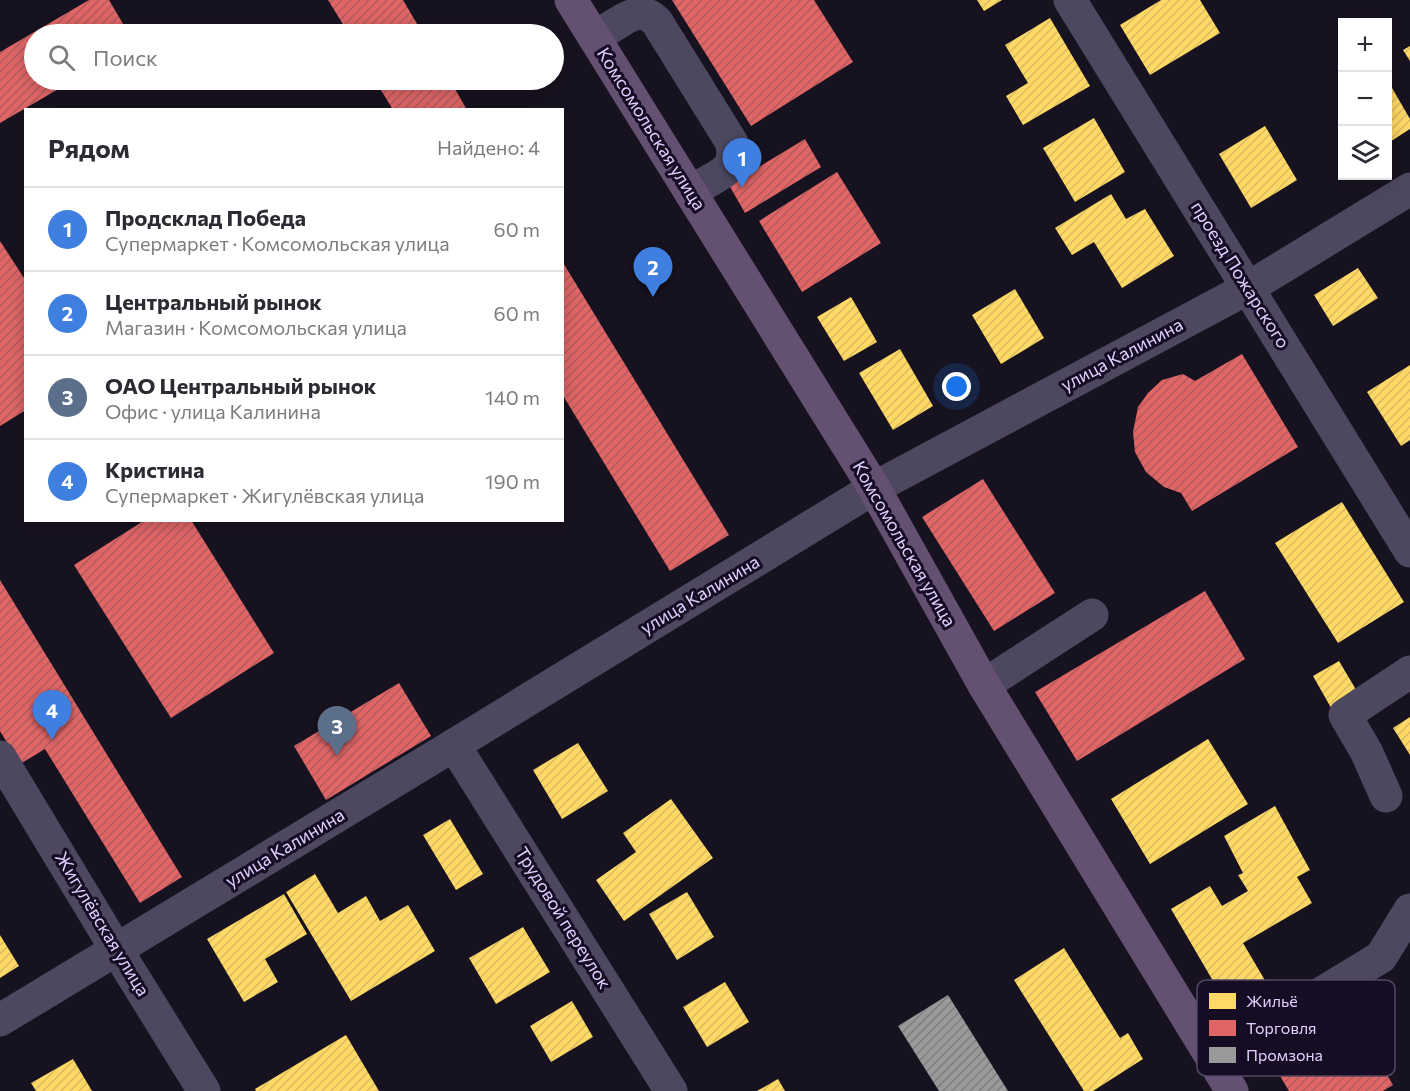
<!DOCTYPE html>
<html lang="ru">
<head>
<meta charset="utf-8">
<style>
	body { margin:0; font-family:Commissioner,sans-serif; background:#f2f2f3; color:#2b2b33 }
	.controls { position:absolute; right:18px; top:18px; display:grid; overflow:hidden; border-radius:0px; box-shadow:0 3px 15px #0003 }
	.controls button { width:54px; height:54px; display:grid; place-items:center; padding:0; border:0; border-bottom:2px solid #e1e1e2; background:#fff; color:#2b2b33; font:30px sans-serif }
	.you { position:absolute; left:957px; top:387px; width:21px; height:21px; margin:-15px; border:4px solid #fff; border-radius:50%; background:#1a73e8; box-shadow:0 0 0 9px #1a73e833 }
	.badge { display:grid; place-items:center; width:39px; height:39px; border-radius:50%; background:#1a73e8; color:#fff; font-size:20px; font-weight:700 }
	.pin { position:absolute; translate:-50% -50px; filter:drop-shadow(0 2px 3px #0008) }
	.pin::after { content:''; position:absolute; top:32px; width:21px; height:18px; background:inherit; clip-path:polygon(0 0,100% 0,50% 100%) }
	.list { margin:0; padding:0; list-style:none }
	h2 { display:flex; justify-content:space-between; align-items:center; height:78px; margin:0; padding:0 24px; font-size:26px }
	h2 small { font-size:20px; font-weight:400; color:#7c7c81 }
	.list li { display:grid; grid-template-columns:39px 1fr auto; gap:18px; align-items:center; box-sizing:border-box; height:84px; padding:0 24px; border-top:2px solid #e1e1e2 }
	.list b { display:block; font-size:22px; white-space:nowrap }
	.list p { margin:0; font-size:20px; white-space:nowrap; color:#7c7c81 }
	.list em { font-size:20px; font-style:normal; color:#7c7c81 }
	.icon { flex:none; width:33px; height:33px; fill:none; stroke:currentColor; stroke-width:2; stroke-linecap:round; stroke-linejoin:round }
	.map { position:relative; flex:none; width:1410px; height:1091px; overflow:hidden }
	.search { position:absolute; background:#fff; box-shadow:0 3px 15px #0003; left:24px; top:24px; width:540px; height:66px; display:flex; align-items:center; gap:15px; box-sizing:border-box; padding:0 21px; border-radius:33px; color:#7c7c81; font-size:22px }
	.panel { position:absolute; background:#fff; box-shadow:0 3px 15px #0003; left:24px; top:108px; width:540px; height:414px; border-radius:0px }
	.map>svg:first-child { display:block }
</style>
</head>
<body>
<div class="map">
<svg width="1410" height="1091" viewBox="0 0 1410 1091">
	<defs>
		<pattern id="homes-hatch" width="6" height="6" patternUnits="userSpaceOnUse" patternTransform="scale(1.5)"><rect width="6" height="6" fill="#ffd966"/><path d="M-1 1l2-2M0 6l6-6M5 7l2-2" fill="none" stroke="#d9ba61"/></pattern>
		<pattern id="shops-hatch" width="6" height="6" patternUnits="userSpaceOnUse" patternTransform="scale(1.5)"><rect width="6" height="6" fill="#e06666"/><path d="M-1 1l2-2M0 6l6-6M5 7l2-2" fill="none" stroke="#b15a5e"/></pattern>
		<pattern id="industry-hatch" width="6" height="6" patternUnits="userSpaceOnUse" patternTransform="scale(1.5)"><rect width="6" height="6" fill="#999"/><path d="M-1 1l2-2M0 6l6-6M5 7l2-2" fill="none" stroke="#7f7e82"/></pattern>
	</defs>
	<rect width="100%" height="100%" fill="#17121f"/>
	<g fill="url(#homes-hatch)">
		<path d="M977,0H1002L984,11Z"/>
		<path d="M1161,0H1200L1220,33L1150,75L1120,25Z"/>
		<path d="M1050,18L1090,86L1023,125L1006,96L1028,83L1005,45Z"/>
		<path d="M1410,46V61L1403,50Z"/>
		<path d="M1388,81L1410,119V129L1388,143Z"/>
		<path d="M1094,118L1125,172L1075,202L1043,148Z"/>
		<path d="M1265,126L1297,180L1251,208L1219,154Z"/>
		<path d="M1111,194L1126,219L1145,209L1174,256L1122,288L1094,242L1072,255L1055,228Z"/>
		<path d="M1358,268L1378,298L1333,326L1314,295Z"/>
		<path d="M1015,289L1044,338L1001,364L972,315Z"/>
		<path d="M851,297L877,342L844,361L817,317Z"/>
		<path d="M900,349L933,406L893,430L859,373Z"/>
		<path d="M1410,365V440L1401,446L1367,392Z"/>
		<path d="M1342,502L1404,602L1338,643L1275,543Z"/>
		<path d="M1339,661L1361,698L1334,713L1313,676Z"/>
		<path d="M1410,717V755L1393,728Z"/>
		<path d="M1208,739L1248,804L1150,864L1111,799Z"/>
		<path d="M578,743L608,791L562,819L533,770Z"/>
		<path d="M671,799L713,858L624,921L596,880L636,852L623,833Z"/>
		<path d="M1275,806L1310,870L1297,877L1312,903L1243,943L1283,1011L1244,1034L1171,909L1210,886L1222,906L1248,891L1238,875L1243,873L1224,836Z"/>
		<path d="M450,819L483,874L456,890L423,835Z"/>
		<path d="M315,874L338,913L366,896L380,921L408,905L435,951L351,1001L286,892Z"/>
		<path d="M687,892L714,937L677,960L649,914Z"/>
		<path d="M284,894L307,934L265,959L278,982L244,1002L207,939Z"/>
		<path d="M523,927L550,972L496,1004L469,958Z"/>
		<path d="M0,935L19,966L0,978Z"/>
		<path d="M1064,948L1120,1038L1128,1033L1143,1059L1093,1091H1084L1014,980Z"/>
		<path d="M725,982L749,1022L707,1047L683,1007Z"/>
		<path d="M572,1001L593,1037L551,1062L530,1026Z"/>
		<path d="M346,1035L379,1091H256L255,1089Z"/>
		<path d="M73,1059L92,1091H36L31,1083Z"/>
		<path d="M778,1079L785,1091H757Z"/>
	</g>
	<g fill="url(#shops-hatch)">
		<path d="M89,0H109L129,34H34V80H74L0,123V52Z"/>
		<path d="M328,0H403L423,34H349Z"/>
		<path d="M672,0H814L853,62L751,126Z"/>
		<path d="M375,80H450L467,110H393Z"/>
		<path d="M805,139L821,167L745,213L729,185Z"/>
		<path d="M837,172L881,243L802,292L759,221Z"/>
		<path d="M0,241L26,281V410L0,426Z"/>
		<path d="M562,261L729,535L670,571L562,394Z"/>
		<path d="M1242,354L1298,447L1192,511L1181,493L1164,487L1146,472L1135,452L1133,432L1138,407L1148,393L1162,380L1183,374L1195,381Z"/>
		<path d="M983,479L1055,593L994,631L922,517Z"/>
		<path d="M145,520H191L274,653L171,718L74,565Z"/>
		<path d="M0,580L182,877L140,903L45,749L20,764L0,731Z"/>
		<path d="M1205,591L1245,659L1077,761L1035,692Z"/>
		<path d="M399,683L431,736L326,800L294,746Z"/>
		<path d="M1357,1024L1393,1085L1383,1091H1289L1277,1071Z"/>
	</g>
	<path fill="url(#industry-hatch)" d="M948,995L1008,1091H939L898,1026Z"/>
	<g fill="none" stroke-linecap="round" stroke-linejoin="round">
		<g stroke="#4d4760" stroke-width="33">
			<path d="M1070,0L1410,551"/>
			<path d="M595,38C606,31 631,11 644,14C649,15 654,19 657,22L732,143C733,151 734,161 728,168C722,175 699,186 690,192"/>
			<path d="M984,685L1092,615"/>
			<path d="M454,745L671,1091"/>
			<path d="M0,757L116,949L204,1091"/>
			<path d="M1386,796L1367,753L1345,715L1410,672"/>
			<path d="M0,1020L454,745L874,488L1248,288L1410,189"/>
			<path d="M1213,1059L1381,957L1410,910"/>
		</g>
		<path stroke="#645071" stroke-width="33" d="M571,0L874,488L984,685L1232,1091"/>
	</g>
	<g text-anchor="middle" stroke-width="6" stroke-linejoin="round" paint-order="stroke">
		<g font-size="18" fill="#e0d0ff" stroke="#160d24">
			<text transform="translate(651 129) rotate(58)" y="6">Комсомольская улица</text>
			<text transform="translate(1240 275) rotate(58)" y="6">проезд Пожарского</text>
			<text transform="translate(1122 355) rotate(-28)" y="6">улица Калинина</text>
			<text transform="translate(904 544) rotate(60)" y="6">Комсомольская улица</text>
			<text transform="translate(700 595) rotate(-31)" y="6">улица Калинина</text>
			<text transform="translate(285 848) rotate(-31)" y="6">улица Калинина</text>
			<text transform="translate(563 918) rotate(58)" y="6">Трудовой переулок</text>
			<text transform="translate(102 924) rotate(59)" y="6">Жигулёвская улица</text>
		</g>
	</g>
	<rect x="1197" y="980" width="198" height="96" rx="9" fill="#160d24" stroke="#534866" stroke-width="1.5"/>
	<rect x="1209" y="993" width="27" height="16" fill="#ffd966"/>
	<rect x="1209" y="1020" width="27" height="16" fill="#e06666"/>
	<rect x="1209" y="1047" width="27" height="16" fill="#999"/>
	<g font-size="16" fill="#e0d0ff">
		<text x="1246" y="1007">Жильё</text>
		<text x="1246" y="1034">Торговля</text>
		<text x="1246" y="1061">Промзона</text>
	</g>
</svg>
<div class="controls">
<button>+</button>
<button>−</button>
<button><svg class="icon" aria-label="layers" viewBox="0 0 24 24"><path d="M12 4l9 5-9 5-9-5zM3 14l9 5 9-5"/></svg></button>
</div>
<div class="you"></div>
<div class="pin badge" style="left:742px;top:188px;background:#3f7fe0">1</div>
<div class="pin badge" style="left:653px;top:297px;background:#3f7fe0">2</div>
<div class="pin badge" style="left:337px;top:756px;background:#5c6f8a">3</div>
<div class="pin badge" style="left:52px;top:740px;background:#3f7fe0">4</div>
<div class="search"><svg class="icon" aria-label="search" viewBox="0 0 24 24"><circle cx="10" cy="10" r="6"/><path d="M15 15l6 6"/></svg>Поиск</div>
<section class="panel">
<h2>Рядом<small>Найдено: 4</small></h2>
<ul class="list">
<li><span class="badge" style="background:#3f7fe0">1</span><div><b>Продсклад Победа</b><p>Супермаркет · Комсомольская улица</p></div><em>60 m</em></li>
<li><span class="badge" style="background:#3f7fe0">2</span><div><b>Центральный рынок</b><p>Магазин · Комсомольская улица</p></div><em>60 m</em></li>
<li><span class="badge" style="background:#5c6f8a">3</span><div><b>ОАО Центральный рынок</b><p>Офис · улица Калинина</p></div><em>140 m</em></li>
<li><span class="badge" style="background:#3f7fe0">4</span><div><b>Кристина</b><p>Супермаркет · Жигулёвская улица</p></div><em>190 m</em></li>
</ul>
</section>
</div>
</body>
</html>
